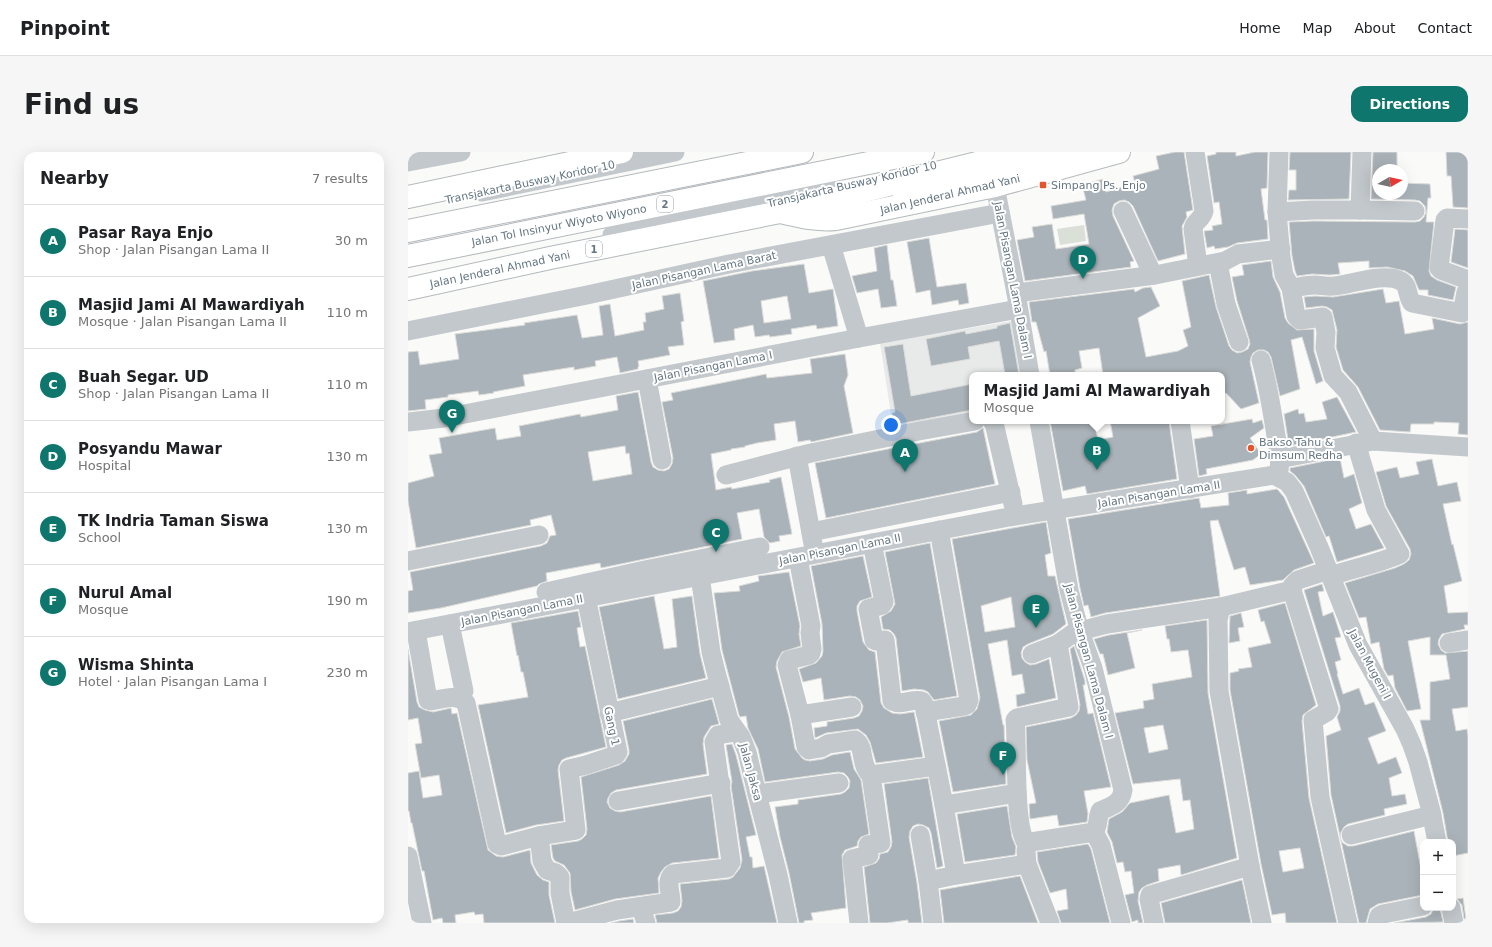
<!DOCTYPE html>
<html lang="en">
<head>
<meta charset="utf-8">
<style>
	body { margin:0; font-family:"DejaVu Sans",sans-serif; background:#f6f6f6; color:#202124 }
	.controls { position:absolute; right:12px; bottom:12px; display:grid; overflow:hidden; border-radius:8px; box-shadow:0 4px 16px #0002 }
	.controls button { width:36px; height:36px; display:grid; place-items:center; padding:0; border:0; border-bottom:1px solid #e0e0e0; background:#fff; color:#202124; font:20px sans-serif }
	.compass { position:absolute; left:964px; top:12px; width:36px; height:36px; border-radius:50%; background:#fff; box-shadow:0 4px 16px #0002; rotate:81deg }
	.you { position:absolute; left:483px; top:273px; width:14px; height:14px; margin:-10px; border:3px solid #fff; border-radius:50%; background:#1a73e8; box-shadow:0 0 0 6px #1a73e833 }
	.badge { display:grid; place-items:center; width:26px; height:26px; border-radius:50%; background:#0f766e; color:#fff; font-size:13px; font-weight:700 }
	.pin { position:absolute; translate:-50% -33px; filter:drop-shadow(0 1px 2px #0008) }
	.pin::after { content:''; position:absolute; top:21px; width:14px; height:12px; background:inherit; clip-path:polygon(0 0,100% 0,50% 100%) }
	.popup { position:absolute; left:561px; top:220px; width:256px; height:52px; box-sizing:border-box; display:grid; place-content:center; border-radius:8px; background:#fff; filter:drop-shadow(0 1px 3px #0005); font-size:13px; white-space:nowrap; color:#757577 }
	.popup b { font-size:15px; color:#202124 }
	.popup::after { content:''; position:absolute; left:50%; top:100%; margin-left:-8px; border:8px solid transparent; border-top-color:#fff }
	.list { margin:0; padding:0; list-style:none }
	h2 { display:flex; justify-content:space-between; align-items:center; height:52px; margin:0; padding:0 16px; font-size:17px }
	h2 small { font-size:13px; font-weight:400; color:#757577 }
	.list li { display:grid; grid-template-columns:26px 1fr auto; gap:12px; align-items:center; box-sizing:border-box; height:72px; padding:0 16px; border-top:1px solid #e0e0e0 }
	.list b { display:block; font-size:15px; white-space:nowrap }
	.list p { margin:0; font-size:13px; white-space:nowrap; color:#757577 }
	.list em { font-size:13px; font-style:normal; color:#757577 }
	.map { position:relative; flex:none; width:1060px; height:771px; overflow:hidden; border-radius:12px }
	header { display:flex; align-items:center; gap:24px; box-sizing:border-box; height:56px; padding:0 20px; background:#fff; border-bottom:1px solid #e0e0e0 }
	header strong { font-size:19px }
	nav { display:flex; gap:22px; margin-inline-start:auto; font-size:14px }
	.intro { display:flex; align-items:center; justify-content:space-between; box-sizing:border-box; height:96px; padding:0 24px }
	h1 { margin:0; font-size:28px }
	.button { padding:10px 18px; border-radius:12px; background:#0f766e; color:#fff; font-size:14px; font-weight:700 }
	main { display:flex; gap:24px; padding:0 24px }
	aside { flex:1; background:#fff; border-radius:12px; box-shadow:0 4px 16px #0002 }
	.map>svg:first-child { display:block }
</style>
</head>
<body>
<header>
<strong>Pinpoint</strong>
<nav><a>Home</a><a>Map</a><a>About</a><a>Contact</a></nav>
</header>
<div class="intro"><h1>Find us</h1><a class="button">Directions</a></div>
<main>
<aside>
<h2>Nearby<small>7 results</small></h2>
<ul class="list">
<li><span class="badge">A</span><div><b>Pasar Raya Enjo</b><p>Shop · Jalan Pisangan Lama II</p></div><em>30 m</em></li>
<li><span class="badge">B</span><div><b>Masjid Jami Al Mawardiyah</b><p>Mosque · Jalan Pisangan Lama II</p></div><em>110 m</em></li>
<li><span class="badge">C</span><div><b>Buah Segar. UD</b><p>Shop · Jalan Pisangan Lama II</p></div><em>110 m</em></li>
<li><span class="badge">D</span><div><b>Posyandu Mawar</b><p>Hospital</p></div><em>130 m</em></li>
<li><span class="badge">E</span><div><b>TK Indria Taman Siswa</b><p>School</p></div><em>130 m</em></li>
<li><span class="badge">F</span><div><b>Nurul Amal</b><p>Mosque</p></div><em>190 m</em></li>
<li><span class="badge">G</span><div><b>Wisma Shinta</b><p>Hotel · Jalan Pisangan Lama I</p></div><em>230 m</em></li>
</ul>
</aside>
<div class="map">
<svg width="1060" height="771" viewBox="0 0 1060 771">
	<rect width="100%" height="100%" fill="#fafaf8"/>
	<path fill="#e8e9e9" d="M610,168L618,223H564V268L486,282L472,191Z"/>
	<path fill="#dadfd7" d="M676,73L678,89L652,93L649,77Z"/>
	<g fill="#aab3b9" stroke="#dcdcda" fill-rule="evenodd">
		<path d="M767,0H776L785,58L778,60L779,65L774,74L777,102L750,109L725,54L721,50L716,48L711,49L706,52L704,58L705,64L726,109L722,110L723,115L617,129L609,88L626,85L624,75L644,72L648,97L681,92L676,62L645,67L643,54L678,48L674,33L695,27L698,40L727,31L725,24L751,17L748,4Z"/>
		<path d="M808,0H828V4L847,0H860L859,36L853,37L857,68H859L860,87L829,91L820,95L807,97L806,94L799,96L796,79L805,78L804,74L814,72L811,50L806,51L799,4L808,2Z"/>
		<path d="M882,0H943L941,47L880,48L881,38H888V18H881Z"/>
		<path d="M965,0H989V18H970V42H995L994,31L1022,32L1023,46H1020L1018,70H1026L1021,119L1023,124L1029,128L1048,135L1045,148L1020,143V138H1011L1005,124L997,119L979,115L961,116V109L930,111L932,122L922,123L904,122L889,124L887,119L884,104L881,70L905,69L1007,70L1012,69L1016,65L1018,60L1017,54L1012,49L1007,48L963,47Z"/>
		<path d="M1038,0H1060V56L1045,55L1043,24H1039Z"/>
		<path d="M1047,77L1060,78V116L1043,110Z"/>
		<path d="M521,86L529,135L558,131L561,151L551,153L550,148L524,153L522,138L508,141L499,90Z"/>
		<path d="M479,93L483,128H485L489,154L473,156L470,137L449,141L444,124L469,119L466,96Z"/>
		<path d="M863,109L865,125L872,140L877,166L880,171L889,178L906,177V199L915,229L908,232L894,185L883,188L892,237L872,244L863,205L860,200L856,198H850L845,201L843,205L842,210L851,251L833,257L818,241L814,242V223H695L691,196L671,199L674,216L667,218V223H642L638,199L636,200L628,170H624L621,150L726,137L727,140L735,136L743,135L752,154L730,166L738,205L770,199L780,194L775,178L783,175L774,129L801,123L808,155L821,194L824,198L829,201L834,200L840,197L842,192L841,187L829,149L824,125L836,123L834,113Z"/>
		<path d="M396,112L401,141L425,137L430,174L409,177L408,173L383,177L384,182L362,185L361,183L347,185L345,173L326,177L327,188L306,191L295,129L344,119ZM379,144L383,167L356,171L353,149Z"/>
		<path d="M975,137L978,151L991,149L997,182L1026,177L1024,166L1052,172L1060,170V283L1050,282L1051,271L1026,270V272H1003L1002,280L972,278L950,235L935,218L928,195L929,178L924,158L919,155L914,154L898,156L896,145L907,144L925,145Z"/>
		<path d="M272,141L276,169L273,170L276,193L260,195L262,203L230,209L231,214L230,215V217L212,221L209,205L187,209L188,214L166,218V215L115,223L117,234L85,240L86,241L71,243L70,239L40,243V245L17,248L18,257L0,259V200L10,199L12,213L51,207L47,182L117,173L116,171L169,163L174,186L195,183L191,154L202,152L207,184L236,178L235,170H238L237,161L256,157L254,144Z"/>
		<path d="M602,171L611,223H597L591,189L560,195L562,207L523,214L518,187L557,179L558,182L589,176V174Z"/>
		<path d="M495,192L503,244L564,232V258L486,273L484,261L487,260L476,195Z"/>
		<path d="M437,202L440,223L436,234L445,281L403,290L402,288L390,290L387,269L366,272L368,288L349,291L337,294V295L323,297V298L303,302L308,338L323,335L324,337L362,330L361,328L373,325L384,382L371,384L372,389L362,391L356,385L351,357L329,361L334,387L193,416L192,411L138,421L139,429L131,432L129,434L33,456L0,461V439L5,438L2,420L133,394L139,391L142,384L148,383L143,363L122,368L123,373L8,396L0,349V331L26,324L21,303L34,301L31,286L87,276L89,288L113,284L111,274L172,262L173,265L210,258L208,244L230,240L243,310L245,315L250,318L256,319L261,317L264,312L265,306L254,250L265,248L263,241L358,222L359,226L404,221L402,207ZM217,294L218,302L221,301L224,322L185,329L180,300Z"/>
		<path d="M929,245L948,280L881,294L876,262L890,257L891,262L896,261L898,270L919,267L914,250Z"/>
		<path d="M844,267L845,271L854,268L856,276L842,286L853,302L845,308L798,317L799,322L791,324L786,287L805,284L803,274Z"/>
		<path d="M642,269H686L690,288L705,285L702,269H761L769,327L679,342L677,334L655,339Z"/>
		<path d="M575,276L587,332L418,366L407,311L569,280Z"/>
		<path d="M932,306L936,326L946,322L954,351L941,357L948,377L963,372L976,396L929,410L921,384L918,385L896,334L887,323L882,319V316Z"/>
		<path d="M1024,307L1030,334L1049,330L1053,349L1035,352L1044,393L1045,392L1054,429L1036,434L1040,461L1060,460V473H1056L1057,477L1034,482L1031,487L1030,492L1033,498L1037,501L1060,499V555L1044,557L1048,579L1059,577L1060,584V701L1045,704V690H1040L1035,661L1012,568H1022V530L1042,527L1038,503H1022V485L1000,489L1013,557L999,559L987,536L985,523L980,524L976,517L971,490L963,492L958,465L951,466L937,431L987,416L996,412L1001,408L1003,402L1002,397L978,354L968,320L989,315L992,326L1011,322L1008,310Z"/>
		<path d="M869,337L876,345L906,411L886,418L875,428L842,433L837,415L826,418L810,368L802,369L812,444L697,461L683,465L680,453L676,454L672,436L660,367L791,346L793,356L821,353L820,341L839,338V342Z"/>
		<path d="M638,370L643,401L637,403L640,424H647L658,472L645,482L620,492L615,495L613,501L614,506L617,510L622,513L628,512L641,507L648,546L609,555L608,543L617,541L614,522L604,524L599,488L580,492L595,573H596L598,632L545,640L531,569L563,563L569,557L572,546L544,387ZM603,445L607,475L577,480L573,454Z"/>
		<path d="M522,391L549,544L526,548L520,540L516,538L506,537L494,539L488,486L486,482L482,478L475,477L473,465L483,459L487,452L477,400Z"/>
		<path d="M455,404L464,445L452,449L449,454V459L455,490L461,498L467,500L473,551L476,556L484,561L492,562L506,560L515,605L468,611L462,590L458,583L450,577L418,581L407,586L406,576L419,574V570L446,566L451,564L454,559L455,554L452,548L448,545L442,544L416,548L413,526L395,530L391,517L408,511L414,504L415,499L414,472L403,414Z"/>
		<path d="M381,420L392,474L391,482L393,494L374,500L369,509L368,515L381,565L387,597L394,606L397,608L402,609L415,607L424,603L442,600L446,617L453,628L461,682L453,685L450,689L449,694L437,698L434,703L438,756L403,761L405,768L396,769V771H391L381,721L372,685L367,655L390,652V648L433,642L437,640L441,636L442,629L440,625L436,621L430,620L357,630L350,597L340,576L338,564L332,565L331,563L314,498L306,441L332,439L331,434L351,429L350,424Z"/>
		<path d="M914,432L916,439L910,440L915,464L925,460L933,485L927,486L933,508L927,510L930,522H929L935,542L951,536L957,553L966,550L978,579L960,586L970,612L988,605L994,621L981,626L984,644L997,642L999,652L976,657L977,663L940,672L936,675L933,680L932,686L935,691L940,694H945L1006,679L1015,728V743L970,752L962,757L958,771H951L923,643L918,584L933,578L929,565L932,559V554L896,438Z"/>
		<path d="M246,444L256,497L269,495L264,447L284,444L292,502L298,526L210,547L191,455Z"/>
		<path d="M877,451L908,553L895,563L894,569L901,646L929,771H878L877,761L864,763L853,712L822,538V521L831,519L830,517L844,515L840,496L863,491L856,469L853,470L850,458ZM892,696L896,716L875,720L871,699Z"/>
		<path d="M170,459L173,475L169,476L172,495L177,494L198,595L158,606L154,608L151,613L150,618L156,669L128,673L98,681L70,553L120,545L115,520H113L110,503L109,504L103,471Z"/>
		<path d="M833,461L836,475L830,476L832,489L821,491L822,464Z"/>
		<path d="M799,468L800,541L829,706L773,723L772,713L750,717L751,729L739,733L734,736L731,740L730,749L735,771H730V768L724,770L717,743L726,741L723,719L717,720L715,710L709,711L704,690L699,680L701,667L714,660L722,651L761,643L768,681L786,677L782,648L775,649L772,627L725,632L707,561L736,556L735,549L746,547L744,532L784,525L780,498L763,500L761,487H759L757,474ZM755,573L760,597L741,601L736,576Z"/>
		<path d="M734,478L719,481L727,516L700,523L695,502H692L686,487L701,483Z"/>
		<path d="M666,494L677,529V533H675L680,562L685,561L703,635L676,639L680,662L679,670L651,674L649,663L622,667L621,652L628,651L619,608L618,575L663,566L668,563L671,559L672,553L662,497Z"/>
		<path d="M0,497L9,550L11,555L17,558L25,560L43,556L44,562L49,561L80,698L88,704L95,705L122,698L123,711L129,723L135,728L141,730V743L147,771H76L75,762L67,763L66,760L47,763L48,771H35L34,766L25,768L16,719H14L4,671H3L1,659H0V621L11,619L15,646L34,643L31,623L13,626L7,592L14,591L10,566L0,568Z"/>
		<path d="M304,547L311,572L303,574L296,585L295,592L299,622L208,638L203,641L200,646L199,650L202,656L207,659L212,660L303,644L311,706L264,711L257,715L253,720L250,726L251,741L207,747L167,758L163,740L162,721L156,713L147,709L145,706L143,693L170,689L174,687L178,683L179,677L173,625L211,613L217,609L221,602V598L215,569Z"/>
		<path d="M324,592L328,603L348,683L338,685L342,705H344L345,716L356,714L369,771H249L247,763L265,761L270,759L273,755L274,749L272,732L321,727L325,725L332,716L334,708L323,634L324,630L318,593Z"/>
		<path d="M520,626L535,714L529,716L523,681L521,676L515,673L510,672L505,674L502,679L501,685L509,731L514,771H500V768L479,771H462L456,715L468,711L471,707L472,702L480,700L483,695L484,690L476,632Z"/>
		<path d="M599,654L604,685L608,695L607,703L557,710L549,662Z"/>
		<path d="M680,692L683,697L702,771H653L649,759L660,757L658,737L642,741L630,710L629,700Z"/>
		<path d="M612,724L630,771H536L532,738Z"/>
		<path d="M834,728L843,771H757L753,751Z"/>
		<path d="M1055,746L1058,767H1056L1054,753L1049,747Z"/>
		<path d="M1026,756H1032L1035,770L986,771L1018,765L1023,762Z"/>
		<path d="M225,767L226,771H203L211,769Z"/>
	</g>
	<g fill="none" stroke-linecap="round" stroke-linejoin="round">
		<g stroke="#b5babe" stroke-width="24">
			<path id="major" d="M372,60C391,64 408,69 428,67L587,34L711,0"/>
		</g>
		<g stroke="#b4b9bd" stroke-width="24">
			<g id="highway">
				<path d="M496,43C554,32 610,15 667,0"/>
				<path d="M0,45L214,0"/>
				<path d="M0,79L394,0"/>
				<path d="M0,104L515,0"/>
				<path d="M0,137L142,106L372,60L613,0"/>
			</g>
		</g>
		<g stroke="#c3c8cc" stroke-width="19">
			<path d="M787,0L796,59C794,68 786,69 785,77L790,114"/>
			<path d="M871,0L869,60L873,105L876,123L883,136L888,164L892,168L915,165L918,180L917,196L925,224L940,240L965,289"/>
			<path d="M0,10L53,0"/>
			<path d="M587,34L608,141L622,223"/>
			<path d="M74,40L267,0"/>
			<path d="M952,58L1007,59"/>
			<path d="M715,59L745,123"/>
			<path d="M869,60L905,58H952L954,0"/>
			<path d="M1060,67L1039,66L1037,68L1031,116L1033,118L1060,128"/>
			<path d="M204,83L426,36"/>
			<path d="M423,93L451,186"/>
			<path d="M810,111L818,152L831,190"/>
			<path d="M883,136C891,135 899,133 907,133C913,133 920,135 926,134C945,132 976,120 993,129C1001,133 999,145 1004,151L1054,161L1058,140H1060"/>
			<path d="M608,141L747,123L817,109L830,102L873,97"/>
			<path d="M0,179L179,143L321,112L592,61"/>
			<path d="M853,208C860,233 864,258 868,284C870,295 873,307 871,318"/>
			<path d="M239,227L254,308"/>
			<path d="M584,269L586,271L605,352"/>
			<path d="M772,269L782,337"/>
			<path d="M0,270L36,266L451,186L610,157"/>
			<path d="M389,304L405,392"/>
			<path d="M871,307L965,289L1060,295"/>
			<path d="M318,323L403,301L511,279L567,269"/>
			<path d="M403,380L603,340"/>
			<path d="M464,391L476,450L474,453L460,457L466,488L468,489L477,488L484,549C494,554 504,546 514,549L516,552L536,653L548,723"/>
			<path d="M390,406L403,474L402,481L404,497L403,501L401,503L381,508L379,513L392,563L398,595L401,598L413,596L420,592L447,588C458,595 451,613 463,623"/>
			<path d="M0,409L131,383"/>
			<path d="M292,424L303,500L308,520L321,568L333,585L339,600L349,642L370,723L380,771"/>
			<path d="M923,424C946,416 970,412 992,402L968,358L948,291"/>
			<path d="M884,438L921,557L919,560L905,568L912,645L940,771"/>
			<path d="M138,440L237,418L352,395"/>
			<path d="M42,472L56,539"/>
			<path d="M8,479L20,548L23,549C34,547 49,541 58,551L89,692L93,694L131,684L168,678L161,617L178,613L208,603L210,600L178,445"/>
			<path d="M672,479L699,472L813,455L884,438V434L890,428L921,418"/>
			<path d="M0,480L601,365L866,323L879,330L886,339L911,395L950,493L997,577L1004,593L1010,610L1023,659L1029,690"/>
			<path d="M1041,491L1060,488"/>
			<path d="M624,502L650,492"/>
			<path d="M517,560L556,554L559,553L561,548L531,378"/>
			<path d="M201,561L312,534"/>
			<path d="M392,563L444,555"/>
			<path d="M349,642L431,631"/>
			<path d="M210,649L313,631"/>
			<path d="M536,653L609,641"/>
			<path d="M686,680L693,693L713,771"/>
			<path d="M512,683L520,729"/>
			<path d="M943,683L1024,663"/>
			<path d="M131,684L134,709L139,718L148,721L152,725V741L158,771"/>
			<path d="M619,692L623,690L686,680C691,674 689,667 692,659C703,654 713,652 715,638L685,516L671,477L661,438L631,269"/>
			<path d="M619,692C605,675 610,595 607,568L609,566L661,555L650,492L671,477"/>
			<path d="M618,699L619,712L642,771"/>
			<path d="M0,704L14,771"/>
			<path d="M842,714L854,771"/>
			<path d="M233,755L238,771"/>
			<path d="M1043,756L1046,771"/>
			<path d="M160,771L209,758L263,750C263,740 257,729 265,722L319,716L323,710L306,590L310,583L328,580"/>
			<path d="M451,771L444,707L461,703L460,693L473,691L463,623L528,614"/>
			<path d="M525,771L520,729L548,723L619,712"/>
			<path d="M746,771L741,747L742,743L842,714L811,539L810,468L813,455"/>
			<path d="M969,771L971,764L975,762L1015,754"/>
		</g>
		<use href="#major" stroke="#fff" stroke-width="22"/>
		<use href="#highway" stroke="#fff" stroke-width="22"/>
	</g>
	<g fill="#e4572e" stroke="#fff" stroke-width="1.5">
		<rect x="631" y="29" width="8" height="8" rx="2"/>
		<circle cx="843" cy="296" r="4"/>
	</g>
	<g text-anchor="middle" stroke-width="4" stroke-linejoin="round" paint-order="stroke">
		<g fill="#fff" stroke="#939fa8" stroke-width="1">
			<rect x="249" y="44" width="16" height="16" rx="3"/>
			<rect x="178" y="89" width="16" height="16" rx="3"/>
		</g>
		<g font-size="10" font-weight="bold" fill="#657683">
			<text x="257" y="56">2</text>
			<text x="186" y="101">1</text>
		</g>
		<g font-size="11" fill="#657683" stroke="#fff">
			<text transform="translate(122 30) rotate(-12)" y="4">Transjakarta Busway Koridor 10</text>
			<text transform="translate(444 32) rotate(-13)" y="4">Transjakarta Busway Koridor 10</text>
			<text transform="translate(542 42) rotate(-13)" y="4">Jalan Jenderal Ahmad Yani</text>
			<text transform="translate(151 73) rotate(-11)" y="4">Jalan Tol Insinyur Wiyoto Wiyono</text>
			<text transform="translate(92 117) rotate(-12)" y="4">Jalan Jenderal Ahmad Yani</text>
			<text transform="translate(296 118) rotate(-12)" y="4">Jalan Pisangan Lama Barat</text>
			<text transform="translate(605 128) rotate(79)" y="4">Jalan Pisangan Lama Dalam I</text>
			<text transform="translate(305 214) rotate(-11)" y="4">Jalan Pisangan Lama I</text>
			<text transform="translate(751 342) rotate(-9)" y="4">Jalan Pisangan Lama II</text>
			<text transform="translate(432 397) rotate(-11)" y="4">Jalan Pisangan Lama II</text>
			<text transform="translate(114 458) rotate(-11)" y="4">Jalan Pisangan Lama II</text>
			<text transform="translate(681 509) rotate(75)" y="4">Jalan Pisangan Lama Dalam I</text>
			<text transform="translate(962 512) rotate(62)" y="4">Jalan Mugeni I</text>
			<text transform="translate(204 574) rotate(78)" y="4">Gang 1</text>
			<text transform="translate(343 620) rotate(75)" y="4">Jalan Jaksa</text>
		</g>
		<g font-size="11" fill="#657683" stroke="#fff" text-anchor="start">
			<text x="643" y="37">Simpang Ps. Enjo</text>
			<text x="851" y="294">Bakso Tahu &amp;<tspan x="851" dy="13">Dimsum Redha</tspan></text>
		</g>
	</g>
</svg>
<div class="controls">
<button>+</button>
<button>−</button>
</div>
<svg class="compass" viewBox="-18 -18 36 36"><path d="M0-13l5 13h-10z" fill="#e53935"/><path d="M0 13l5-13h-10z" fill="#757577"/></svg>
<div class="you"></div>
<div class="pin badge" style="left:497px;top:320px">A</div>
<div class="pin badge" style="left:689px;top:318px">B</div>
<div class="popup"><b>Masjid Jami Al Mawardiyah</b>Mosque</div>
<div class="pin badge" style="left:308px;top:400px">C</div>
<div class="pin badge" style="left:675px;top:127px">D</div>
<div class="pin badge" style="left:628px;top:476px">E</div>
<div class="pin badge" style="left:595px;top:623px">F</div>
<div class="pin badge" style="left:44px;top:281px">G</div>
</div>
</main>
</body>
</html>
